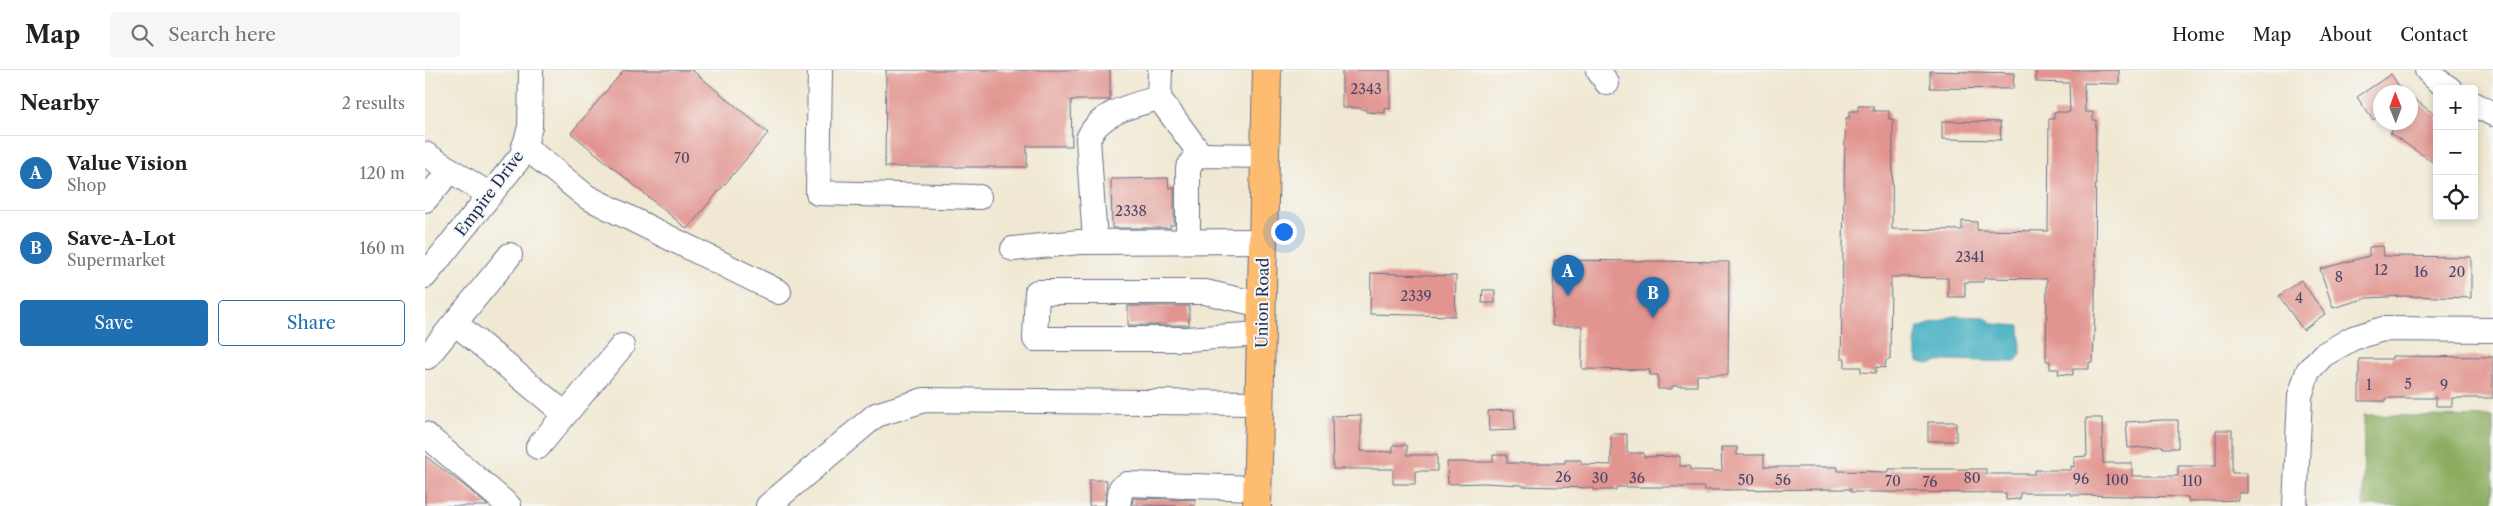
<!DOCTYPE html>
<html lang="en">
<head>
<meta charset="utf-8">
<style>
	body { margin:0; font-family:"Libre Caslon Text",serif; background:#f6f6f6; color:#202124 }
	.controls { position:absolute; right:15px; top:15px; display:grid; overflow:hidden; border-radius:5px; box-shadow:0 2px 8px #0003 }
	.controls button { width:45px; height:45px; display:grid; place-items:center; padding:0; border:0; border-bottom:1px solid #e0e0e0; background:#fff; color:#202124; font:25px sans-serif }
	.compass { position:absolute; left:1948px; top:15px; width:45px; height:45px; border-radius:50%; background:#fff; box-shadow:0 2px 8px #0003; rotate:359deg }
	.you { position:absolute; left:858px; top:161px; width:18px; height:18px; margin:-12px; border:4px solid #fff; border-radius:50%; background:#1a73e8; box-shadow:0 0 0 8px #1a73e833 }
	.badge { display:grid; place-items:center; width:32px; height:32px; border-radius:50%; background:#1f6fb2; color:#fff; font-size:16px; font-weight:700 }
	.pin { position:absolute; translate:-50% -41px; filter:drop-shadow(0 1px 2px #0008) }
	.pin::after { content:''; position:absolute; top:26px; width:18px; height:15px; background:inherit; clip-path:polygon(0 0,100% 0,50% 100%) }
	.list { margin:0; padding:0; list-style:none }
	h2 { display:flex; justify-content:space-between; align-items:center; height:65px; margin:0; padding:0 20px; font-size:21px }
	h2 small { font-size:16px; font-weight:400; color:#757577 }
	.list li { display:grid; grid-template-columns:32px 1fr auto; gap:15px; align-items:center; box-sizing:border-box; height:75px; padding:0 20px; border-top:1px solid #e0e0e0 }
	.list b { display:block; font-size:19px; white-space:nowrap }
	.list p { margin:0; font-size:16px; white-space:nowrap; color:#757577 }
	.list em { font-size:16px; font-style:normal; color:#757577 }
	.actions { display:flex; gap:10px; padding:15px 20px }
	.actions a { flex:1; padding:11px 0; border:1px solid #1f6fb2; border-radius:5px; text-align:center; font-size:18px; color:#1f6fb2 }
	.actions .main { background:#1f6fb2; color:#fff }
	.icon { flex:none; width:28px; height:28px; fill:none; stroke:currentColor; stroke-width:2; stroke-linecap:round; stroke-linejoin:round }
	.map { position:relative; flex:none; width:2068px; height:436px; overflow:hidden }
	header { display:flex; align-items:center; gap:30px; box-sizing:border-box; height:70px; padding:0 25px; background:#fff; border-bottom:1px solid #e0e0e0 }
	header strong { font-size:24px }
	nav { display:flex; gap:28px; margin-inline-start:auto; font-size:18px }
	.search { width:350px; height:45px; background:#f6f6f6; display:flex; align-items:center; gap:12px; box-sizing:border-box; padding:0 18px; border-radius:5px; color:#757577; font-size:19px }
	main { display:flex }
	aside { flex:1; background:#fff }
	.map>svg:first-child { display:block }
</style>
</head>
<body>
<header>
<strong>Map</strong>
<div class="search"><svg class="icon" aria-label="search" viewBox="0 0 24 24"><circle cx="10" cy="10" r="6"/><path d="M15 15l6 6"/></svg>Search here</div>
<nav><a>Home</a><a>Map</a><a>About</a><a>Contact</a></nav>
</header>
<main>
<aside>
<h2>Nearby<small>2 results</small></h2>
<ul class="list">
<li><span class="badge">A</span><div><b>Value Vision</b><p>Shop</p></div><em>120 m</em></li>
<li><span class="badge">B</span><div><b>Save-A-Lot</b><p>Supermarket</p></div><em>160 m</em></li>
</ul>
<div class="actions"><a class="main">Save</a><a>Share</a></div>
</aside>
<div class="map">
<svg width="2068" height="436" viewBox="0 0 2068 436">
	<rect width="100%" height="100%" fill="#f6f6f2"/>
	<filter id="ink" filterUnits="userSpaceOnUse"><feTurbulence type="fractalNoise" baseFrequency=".02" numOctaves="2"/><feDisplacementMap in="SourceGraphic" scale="10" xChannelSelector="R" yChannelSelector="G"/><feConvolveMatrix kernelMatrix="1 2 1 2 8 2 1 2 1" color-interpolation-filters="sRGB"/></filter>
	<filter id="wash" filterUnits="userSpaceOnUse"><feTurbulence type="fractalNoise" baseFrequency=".0096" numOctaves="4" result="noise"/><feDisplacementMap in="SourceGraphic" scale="20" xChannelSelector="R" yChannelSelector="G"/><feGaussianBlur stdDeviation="1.12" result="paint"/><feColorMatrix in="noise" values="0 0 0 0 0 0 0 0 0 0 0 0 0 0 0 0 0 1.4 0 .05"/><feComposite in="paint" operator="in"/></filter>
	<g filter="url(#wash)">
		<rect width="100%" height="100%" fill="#f0e8d2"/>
		<path fill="#8cad61" stroke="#546e60" d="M1939,345L2068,347V436H1938Z"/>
		<path fill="#43afc1" stroke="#2f6f90" d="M1528,246L1559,247L1569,254L1595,256L1596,284L1590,292L1525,290L1503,294L1493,292L1490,273L1493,258Z"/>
		<g id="blocks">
			<g fill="#e29590">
				<path d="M199,0H267L343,63L262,159L146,63Z"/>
				<path d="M461,0H685V30H646L647,76H602V97H460Z"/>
				<path d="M917,0H965V39L960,38V43L941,42V40L933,38H917Z"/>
				<path d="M1611,0H1694V14L1659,13L1660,42H1668V50H1671L1670,237L1668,292H1664V299H1648V305L1633,304L1634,299H1625V291H1621L1622,209L1558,208V212H1540V227H1523V208L1480,207H1466L1465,290H1461L1460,298L1451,297V303L1436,302V297H1420V289H1416L1420,68L1421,48H1424L1425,41H1433V36H1448L1449,41H1464V49H1468L1467,159L1537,160V151L1552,152V160L1623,161L1624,49H1629V42H1645L1644,13L1611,12Z"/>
				<path d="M1505,1L1589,3L1588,19L1505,18Z"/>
				<path d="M1966,4L1978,22H1956V45L1948,50L1932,27Z"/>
				<path d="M1986,27L2012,46V95L1965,63L1973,52H1986Z"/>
				<path d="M1517,51L1575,52L1576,70L1517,69Z"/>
				<path d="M743,108L744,118L749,117V155H745V158H687L686,109Z"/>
				<path d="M1958,176L1959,186L2046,187V228L1980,226L1942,228L1908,238L1895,199L1944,186V177Z"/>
				<path d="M1129,190L1304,192L1303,305H1272V316H1247V319H1233V305H1225V300L1157,299V256H1127Z"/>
				<path d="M946,203L1031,206L1030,246L945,244Z"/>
				<path d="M1876,210L1900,244L1878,260L1854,226Z"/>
				<path d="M1058,220H1070V233H1057Z"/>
				<rect x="703" y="236" width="61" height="19"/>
				<path d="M1967,286L2068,287V328H2027V336H2011V328H1961V331H1934V289H1967Z"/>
				<path d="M1089,340L1090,360L1064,361L1063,341Z"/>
				<path d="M936,345V381L968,382V375H982V385H1012V401H990V414H968V399H908L907,346Z"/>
				<path d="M1661,348H1677L1678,393H1707V406H1753V396H1791V360H1807V403H1822V423H1813V430L1787,431H1763V427L1646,425V423H1595V429L1581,430V423L1449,422H1426V419L1279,420V417H1191V420H1169V418L1097,416V415L1059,413L1023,414L1022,392H1068V385H1082V393H1140V390H1156V394L1186,395V364H1202V383H1219V387L1255,386V396H1265V400L1297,401L1296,377H1312V385H1339V397H1413V401L1464,402V399H1561V404H1610V400H1646V396L1649,397V387L1662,386Z"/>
				<path d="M1738,350H1753V378H1738V376L1703,378L1701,352Z"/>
				<rect x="1503" y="352" width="28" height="19"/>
				<path d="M0,386L41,417L63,436H0Z"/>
				<path d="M664,410H682L680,436H664Z"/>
				<path d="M708,428L770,430V436L707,435Z"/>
			</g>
		</g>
	</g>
	<g filter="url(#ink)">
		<use href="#blocks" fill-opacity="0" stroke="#667087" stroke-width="1"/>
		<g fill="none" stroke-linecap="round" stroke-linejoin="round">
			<g stroke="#667087" stroke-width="26">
				<g id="minor">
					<path d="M395,0L393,123L554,127"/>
					<path d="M735,0L734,28L776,85"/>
					<path d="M1173,0L1182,13"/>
					<path d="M2002,0L2012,10L2025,19"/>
					<path d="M2049,34L2068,44"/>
					<path d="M99,76L162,127L354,222"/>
					<path d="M0,84L65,125"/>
					<path d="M0,130L26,100"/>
					<path d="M763,170V98L769,89L776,85L840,86"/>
					<path d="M670,171L663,69C674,42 709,35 734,28"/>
					<path d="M588,179L654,172L838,171"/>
					<path d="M0,206L97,85L105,57L106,0"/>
					<path d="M30,253L140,344"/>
					<path d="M836,264L761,269H610L612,222H780L837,235"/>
					<path d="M2,287L85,185"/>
					<path d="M0,364L84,436"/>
					<path d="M113,377L197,276"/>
					<path d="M343,436L451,345L499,330L835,333"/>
					<path d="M693,436L696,418L702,414L832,418"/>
					<path d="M1870,436L1875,326L1883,301L1898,285L1928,268L1958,259L2068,260"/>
				</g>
			</g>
			<g stroke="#667087" stroke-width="30">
				<path id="major" d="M832,436L842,0"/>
			</g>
			<use href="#minor" stroke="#fff" stroke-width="24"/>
			<use href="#major" stroke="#febc70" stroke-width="28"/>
		</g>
	</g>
	<g text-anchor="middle" stroke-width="4" stroke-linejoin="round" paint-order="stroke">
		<g font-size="14" fill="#4d486a">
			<text x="941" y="24">2343</text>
			<text x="257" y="93">70</text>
			<text x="706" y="146">2338</text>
			<text x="1545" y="192">2341</text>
			<text x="1956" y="205">12</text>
			<text x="1996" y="207">16</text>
			<text x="2032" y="207">20</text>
			<text x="1914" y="212">8</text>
			<text x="991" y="231">2339</text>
			<text x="1874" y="233">4</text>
			<text x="1983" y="319">5</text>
			<text x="1944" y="320">1</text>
			<text x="2019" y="320">9</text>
			<text x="1138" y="412">26</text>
			<text x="1175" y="413">30</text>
			<text x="1212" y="413">36</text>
			<text x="1547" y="413">80</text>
			<text x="1656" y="414">96</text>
			<text x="1321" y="415">50</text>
			<text x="1358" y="415">56</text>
			<text x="1692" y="415">100</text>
			<text x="1468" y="416">70</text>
			<text x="1767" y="416">110</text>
			<text x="1505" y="417">76</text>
		</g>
		<g font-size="16" fill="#1b2f5e" stroke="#f6f6f2">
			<text transform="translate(64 123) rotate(-53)" y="6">Empire Drive</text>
			<text transform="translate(837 233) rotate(-89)" y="6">Union Road</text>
		</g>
	</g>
</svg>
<div class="controls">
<button>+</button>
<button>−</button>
<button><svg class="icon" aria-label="locate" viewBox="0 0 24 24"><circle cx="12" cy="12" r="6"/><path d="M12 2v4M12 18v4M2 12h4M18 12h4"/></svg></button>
</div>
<svg class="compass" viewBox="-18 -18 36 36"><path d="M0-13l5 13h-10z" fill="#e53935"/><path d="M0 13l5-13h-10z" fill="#757577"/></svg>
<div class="you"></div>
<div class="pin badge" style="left:1143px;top:226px">A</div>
<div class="pin badge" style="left:1228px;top:248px">B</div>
</div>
</main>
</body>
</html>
